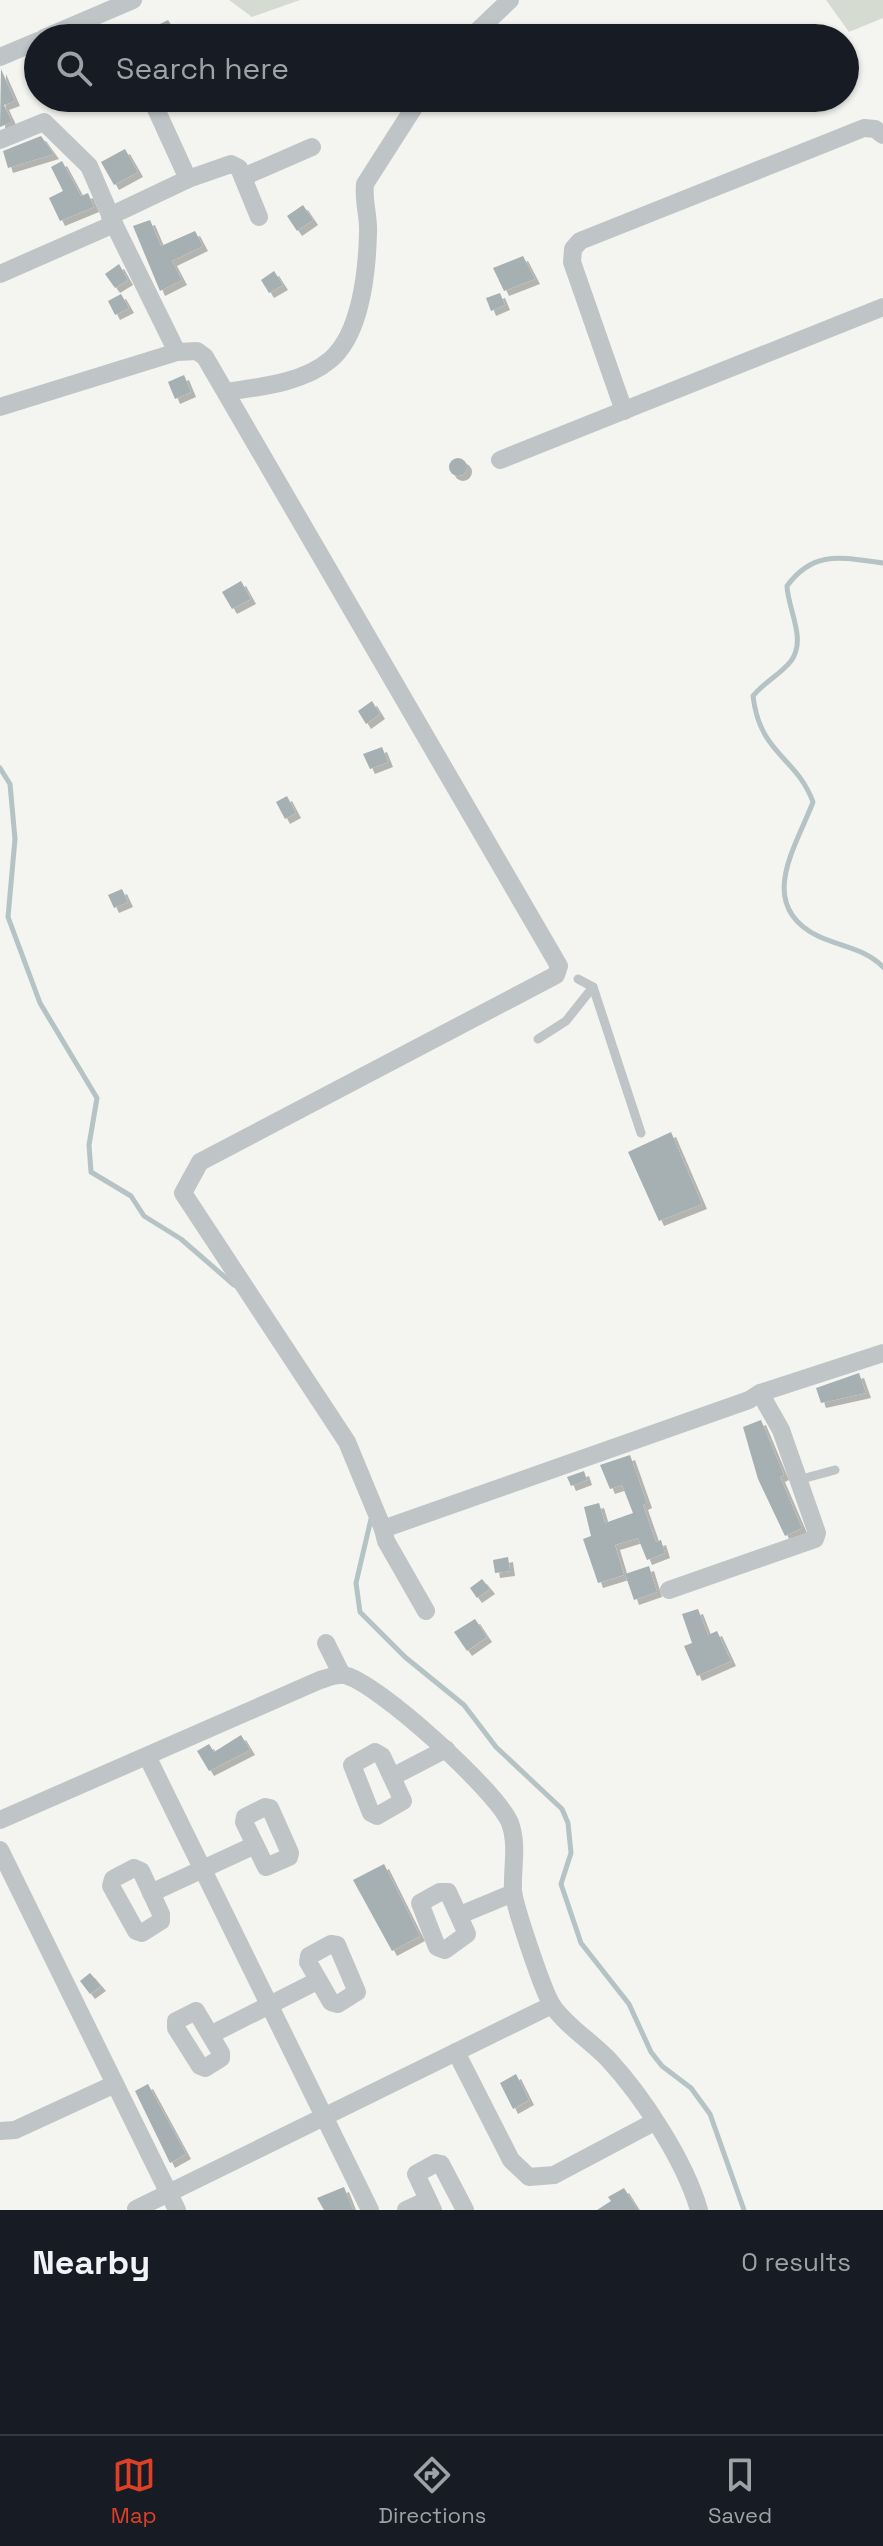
<!DOCTYPE html>
<html lang="en">
<head>
<meta charset="utf-8">
<style>
	body { margin:0; font-family:"Space Grotesk",sans-serif; background:#20242c; color:#f1f3f6 }
	.list { margin:0; padding:0; list-style:none }
	h2 { display:flex; justify-content:space-between; align-items:center; height:104px; margin:0; padding:0 32px; font-size:34px }
	h2 small { font-size:26px; font-weight:400; color:#9ea1a6 }
	.icon { flex:none; width:44px; height:44px; fill:none; stroke:currentColor; stroke-width:2; stroke-linecap:round; stroke-linejoin:round }
	.map { position:relative; flex:none; width:883px; height:2210px; overflow:hidden }
	.search { position:absolute; background:#171b24; box-shadow:0 2px 6px #0004; left:24px; right:24px; top:24px; height:88px; display:flex; align-items:center; gap:20px; box-sizing:border-box; padding:0 28px; border-radius:44px; color:#9ea1a6; font-size:30px }
	.sheet { height:224px; background:#171b24 }
	nav { display:flex; justify-content:space-around; align-items:center; box-sizing:border-box; height:112px; border-top:2px solid #363941; background:#171b24; font-size:22px; color:#9ea1a6 }
	nav a { display:grid; justify-items:center; gap:4px }
	nav .on { color:#de4026 }
	.map>svg:first-child { display:block }
</style>
</head>
<body>
<div class="map">
<svg width="883" height="2210" viewBox="0 0 883 2210">
	<defs>
		<filter id="shadow"><feDropShadow dx="5" dy="5" stdDeviation="0" flood-color="#0004"/></filter>
	</defs>
	<rect width="100%" height="100%" fill="#f4f4f0"/>
	<g fill="#d6dbd1">
		<path d="M229,0H300L252,17Z"/>
		<path d="M826,0H883V18L849,32Z"/>
	</g>
	<g fill="none" stroke-linecap="round" stroke-linejoin="round">
		<g stroke="#b5c3c5" stroke-width="5">
			<path d="M883,563C843,558 814,549 787,586C788,610 807,639 791,661C780,675 764,682 753,696C760,755 796,756 813,802C796,847 755,905 818,936C841,947 864,948 883,967"/>
			<path d="M0,768L10,784L15,839L8,917L40,1003L97,1098L89,1145L91,1172L131,1196L144,1216L181,1239L234,1285"/>
			<path d="M371,1519L356,1583L360,1612L405,1657L464,1705L496,1747L562,1809L568,1823L571,1853L561,1884L581,1943L629,2004L651,2052L662,2066L691,2088L710,2114L744,2210"/>
		</g>
	</g>
	<g fill="#a6afb2" filter="url(#shadow)">
		<path d="M168,20L180,38H161L156,26Z"/>
		<path d="M1,69L15,101L4,105L12,122L0,127Z"/>
		<path d="M41,136L54,154L8,168L3,151Z"/>
		<path d="M125,149L138,172L114,185L101,162Z"/>
		<path d="M62,161L81,196L88,193L94,207L60,221L49,198L63,191L51,167Z"/>
		<path d="M303,205L313,220L297,231L287,216Z"/>
		<path d="M150,220L161,246L195,231L203,246L172,261L182,280L160,291L133,226Z"/>
		<path d="M523,256L535,279L504,291L493,268Z"/>
		<path d="M119,264L128,280L115,288L105,274Z"/>
		<path d="M274,271L283,285L269,293L261,280Z"/>
		<path d="M500,293L505,305L491,311L486,298Z"/>
		<path d="M121,294L129,308L115,315L108,301Z"/>
		<path d="M184,375L191,392L175,399L168,382Z"/>
		<circle cx="458" cy="467" r="9"/>
		<path d="M241,581L251,599L232,609L222,592Z"/>
		<path d="M372,701L380,714L366,724L358,711Z"/>
		<path d="M382,747L388,762L370,769L363,754Z"/>
		<path d="M287,796L296,813L285,819L276,802Z"/>
		<path d="M122,889L128,902L114,908L108,895Z"/>
		<path d="M671,1132L702,1204L659,1221L628,1152Z"/>
		<path d="M859,1373L866,1393L821,1403L816,1388Z"/>
		<path d="M761,1420L784,1475L780,1477L802,1528L785,1536L758,1479L743,1427Z"/>
		<path d="M630,1455L647,1503L643,1505L656,1542L661,1540L665,1553L647,1560L638,1538L615,1545L624,1575L598,1583L583,1539L591,1536L584,1507L599,1503L605,1523L633,1513L622,1485L610,1489L600,1465Z"/>
		<path d="M584,1471L587,1480L571,1486L567,1477Z"/>
		<path d="M508,1557L510,1571L495,1573L493,1560Z"/>
		<path d="M649,1566L657,1592L634,1600L625,1574Z"/>
		<path d="M482,1579L490,1589L477,1598L470,1588Z"/>
		<path d="M698,1609L708,1635L717,1631L731,1661L697,1676L684,1646L692,1643L682,1614Z"/>
		<path d="M475,1619L487,1637L467,1651L454,1632Z"/>
		<path d="M241,1735L250,1750L209,1771L197,1751L209,1744L214,1752Z"/>
		<path d="M384,1864L420,1936L392,1951L353,1880Z"/>
		<path d="M90,1973L101,1986L90,1994L80,1981Z"/>
		<path d="M516,2074L529,2100L513,2109L500,2083Z"/>
		<path d="M148,2084L186,2154L170,2163L135,2091Z"/>
		<path d="M344,2187L353,2210H324L317,2198Z"/>
		<path d="M624,2188L638,2210H597L611,2201L608,2197Z"/>
	</g>
	<g fill="none" stroke-linecap="round" stroke-linejoin="round">
		<g stroke="#bfc4c6" stroke-width="9">
			<path d="M578,979L593,987L641,1133"/>
			<path d="M538,1039L566,1021L593,987"/>
			<path d="M798,1480L835,1470"/>
		</g>
		<g stroke="#bfc4c6" stroke-width="18">
			<path d="M44,38L133,0"/>
			<path d="M470,38L510,0"/>
			<path d="M0,57L38,41"/>
			<path d="M151,98L188,179"/>
			<path d="M0,140L44,122L89,166L114,224"/>
			<path d="M243,177L312,147"/>
			<path d="M110,216L188,179L231,164L239,168L259,217"/>
			<path d="M0,274L114,224L177,352"/>
			<path d="M226,392C259,387 303,383 330,360C361,334 367,271 368,233C369,216 363,202 365,184L420,98"/>
			<path d="M0,407L177,352L197,351L205,357L559,966L556,975L200,1162L183,1193L347,1442L383,1529L749,1400L760,1393L781,1430L817,1533L815,1539L669,1590"/>
			<path d="M624,411L572,262L573,249L580,241L864,128L875,129L883,135"/>
			<path d="M500,460L883,307"/>
			<path d="M760,1393L883,1353"/>
			<path d="M383,1529L386,1541L426,1611"/>
			<path d="M326,1643L342,1675"/>
			<path d="M375,1752L382,1756L403,1801L377,1816L371,1813L352,1765Z"/>
			<path d="M147,1756L370,2210"/>
			<path d="M392,1777L446,1749"/>
			<path d="M265,1807L270,1808L290,1853L289,1857L266,1867L244,1822L245,1817Z"/>
			<path d="M0,1820L320,1680C327,1678 337,1674 344,1675C376,1681 498,1792 510,1823C518,1845 512,1867 513,1890C514,1905 543,1991 552,2005C565,2025 592,2042 609,2060C643,2097 685,2161 699,2210"/>
			<path d="M0,1850L177,2210"/>
			<path d="M134,1868L141,1871L161,1914V1921L142,1933L136,1931L111,1886L113,1879Z"/>
			<path d="M440,1892H448L467,1934L445,1950L437,1947L420,1903Z"/>
			<path d="M151,1893L255,1845"/>
			<path d="M460,1915L513,1893"/>
			<path d="M331,1944L337,1945L357,1992L338,2004L331,2002L308,1962L309,1956Z"/>
			<path d="M196,2011L221,2053V2058L205,2068L200,2066L176,2028V2021Z"/>
			<path d="M212,2034L317,1981"/>
			<path d="M456,2052L511,2160L529,2177L554,2175L654,2122"/>
			<path d="M0,2131L15,2130L115,2084"/>
			<path d="M136,2209L552,2005"/>
			<path d="M406,2210L428,2200"/>
			<path d="M433,2210L416,2174L436,2163L441,2164L465,2210"/>
		</g>
	</g>
</svg>
<div class="search"><svg class="icon" aria-label="search" viewBox="0 0 24 24"><circle cx="10" cy="10" r="6"/><path d="M15 15l6 6"/></svg>Search here</div>
</div>
<section class="sheet">
<h2>Nearby<small>0 results</small></h2>
<ul class="list">
</ul>
</section>
<nav>
<a class="on"><svg class="icon" aria-label="map" viewBox="0 0 24 24"><path d="M3 6l6-2 6 2 6-2v14l-6 2-6-2-6 2zM9 4v14M15 6v14"/></svg>Map</a>
<a><svg class="icon" aria-label="directions" viewBox="0 0 24 24"><path d="M12 3l9 9-9 9-9-9zM9 14v-3h6M13 9l2 2-2 2"/></svg>Directions</a>
<a><svg class="icon" aria-label="saved" viewBox="0 0 24 24"><path d="M7 4h10v16l-5-4-5 4z"/></svg>Saved</a>
</nav>
</body>
</html>
